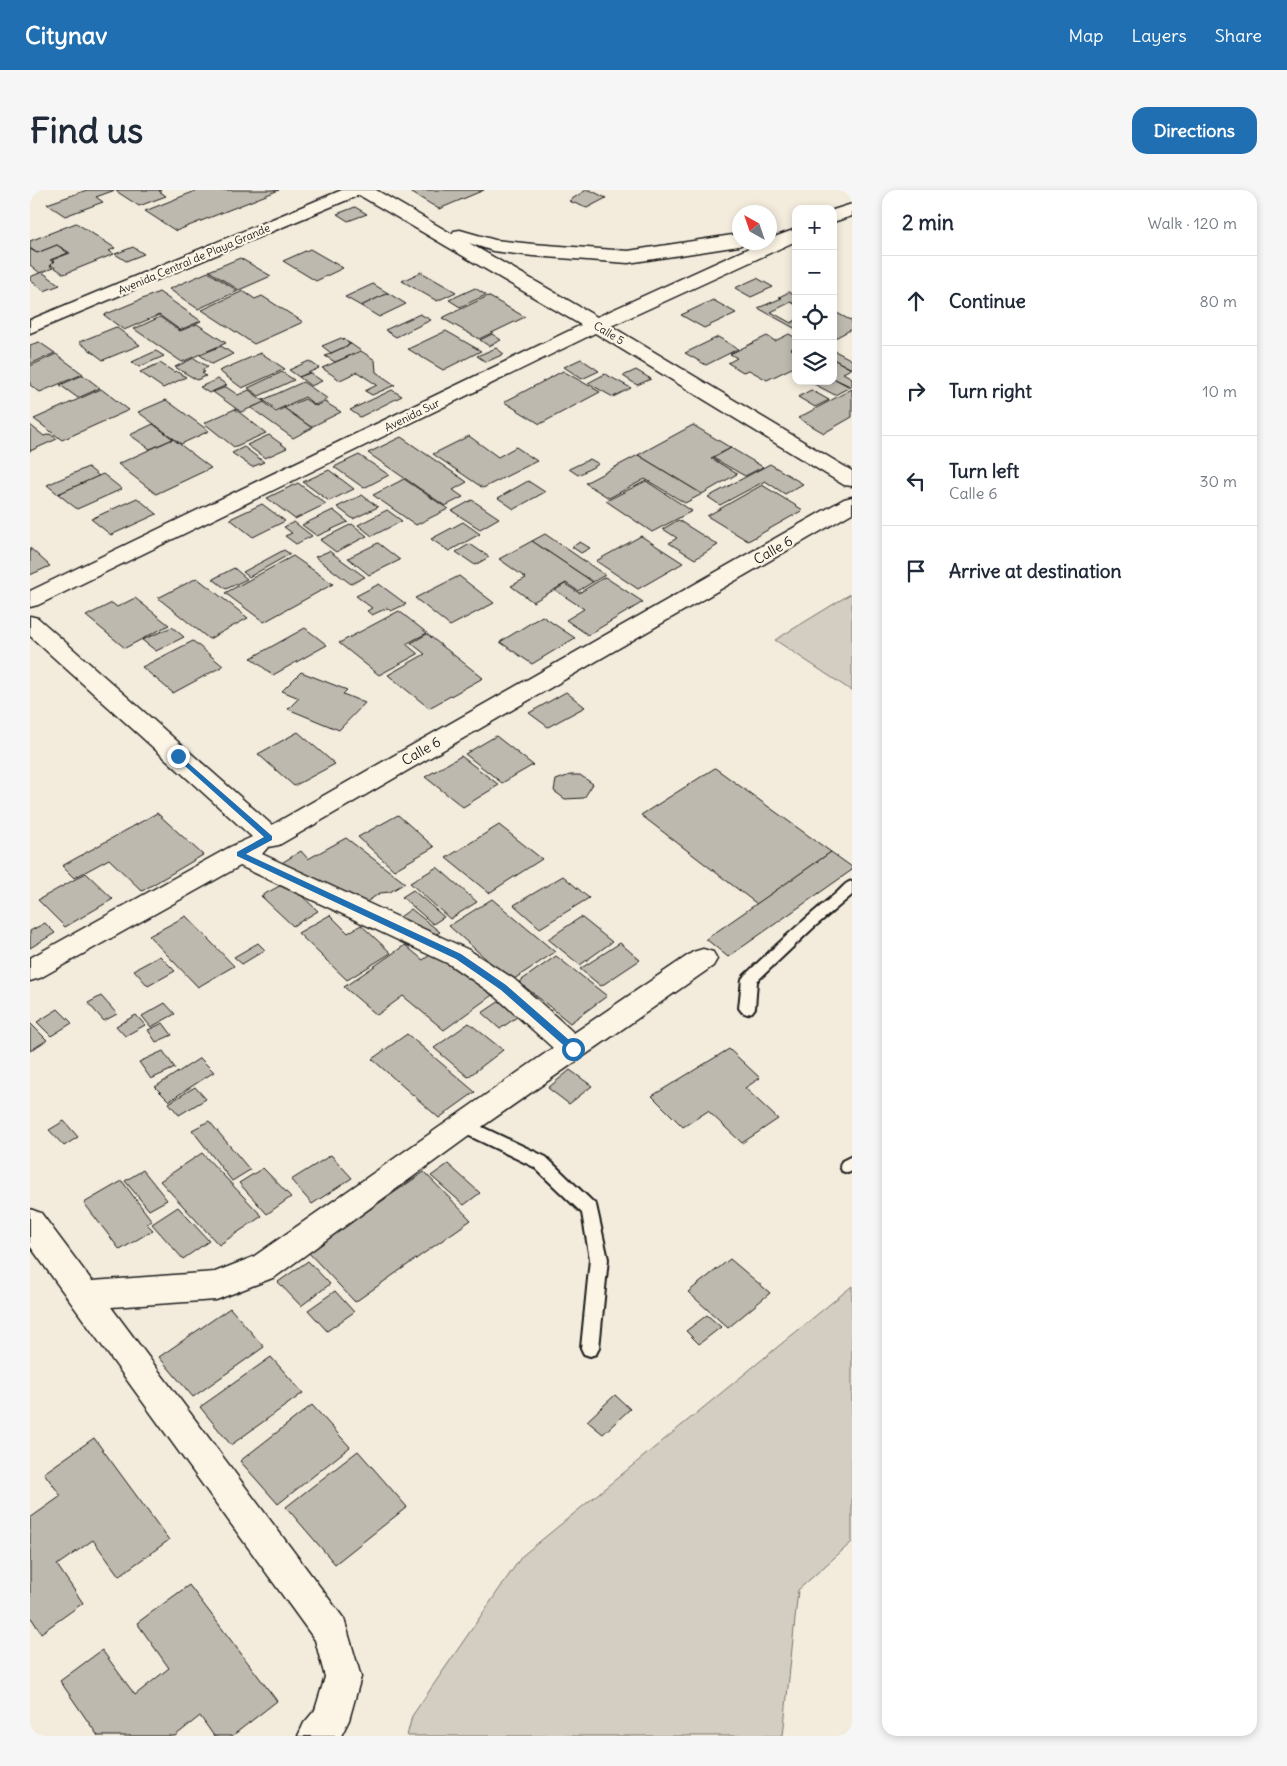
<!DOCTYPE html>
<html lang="en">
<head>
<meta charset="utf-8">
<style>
	body { margin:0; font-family:Delius,sans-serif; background:#f6f6f7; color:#1f2937 }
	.controls { position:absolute; right:15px; top:15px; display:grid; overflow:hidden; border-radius:10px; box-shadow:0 2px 8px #0003 }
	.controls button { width:45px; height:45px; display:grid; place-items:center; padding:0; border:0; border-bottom:1px solid #e0e1e3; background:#fff; color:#1f2937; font:25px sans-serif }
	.compass { position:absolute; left:702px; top:15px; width:45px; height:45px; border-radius:50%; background:#fff; box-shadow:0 2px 8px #0003; rotate:320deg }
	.stop { position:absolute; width:15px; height:15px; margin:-11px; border:4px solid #1f6fb2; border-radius:50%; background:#fff }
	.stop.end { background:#1f6fb2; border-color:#fff; box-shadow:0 1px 5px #0008 }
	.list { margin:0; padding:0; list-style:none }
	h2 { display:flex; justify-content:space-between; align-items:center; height:65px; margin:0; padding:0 20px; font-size:21px }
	h2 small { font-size:16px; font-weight:400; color:#747a83 }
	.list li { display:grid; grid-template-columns:32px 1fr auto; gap:15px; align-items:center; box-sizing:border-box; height:90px; padding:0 20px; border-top:1px solid #e0e1e3 }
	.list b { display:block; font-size:19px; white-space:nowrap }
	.list p { margin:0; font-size:16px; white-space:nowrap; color:#747a83 }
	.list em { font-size:16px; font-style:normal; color:#747a83 }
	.icon { flex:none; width:28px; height:28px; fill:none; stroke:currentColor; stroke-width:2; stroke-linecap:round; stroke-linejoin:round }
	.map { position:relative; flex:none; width:822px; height:1546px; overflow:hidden; border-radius:15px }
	header { display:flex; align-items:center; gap:30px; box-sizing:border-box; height:70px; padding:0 25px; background:#1f6fb2; color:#fff }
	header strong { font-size:24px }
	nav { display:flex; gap:28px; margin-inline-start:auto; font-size:18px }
	.intro { display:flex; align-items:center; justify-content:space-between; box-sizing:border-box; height:120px; padding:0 30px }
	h1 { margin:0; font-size:35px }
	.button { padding:12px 22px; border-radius:15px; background:#1f6fb2; color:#fff; font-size:18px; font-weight:700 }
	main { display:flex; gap:30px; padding:0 30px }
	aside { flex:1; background:#fff; border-radius:15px; box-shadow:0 2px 8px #0003 }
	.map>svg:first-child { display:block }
</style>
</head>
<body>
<header>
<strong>Citynav</strong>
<nav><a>Map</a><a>Layers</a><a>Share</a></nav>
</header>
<div class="intro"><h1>Find us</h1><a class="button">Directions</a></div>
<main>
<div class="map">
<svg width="822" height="1546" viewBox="0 0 822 1546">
	<rect width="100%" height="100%" fill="#f3ecdd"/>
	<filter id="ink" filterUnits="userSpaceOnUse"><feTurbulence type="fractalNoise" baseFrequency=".02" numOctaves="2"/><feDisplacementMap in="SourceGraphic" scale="10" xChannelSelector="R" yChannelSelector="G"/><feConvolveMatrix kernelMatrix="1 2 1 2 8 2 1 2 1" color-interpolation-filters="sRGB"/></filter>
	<g filter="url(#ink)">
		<g fill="#d3cec1" stroke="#78756e">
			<path d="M822,403V501L745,450Z"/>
			<path d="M822,1096V1352L768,1400L753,1546H377L382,1526L492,1366Z"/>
		</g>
		<g fill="#beb9ae" stroke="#1c1c1c">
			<path d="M57,0H85L66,7L73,12L35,26L17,14Z"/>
			<path d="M89,0H131L129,1L136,6L109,16L86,1Z"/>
			<path d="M168,0H249L146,41L115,21Z"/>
			<path d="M377,0H454L409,19Z"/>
			<path d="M556,0H560L576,8L557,18L539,11Z"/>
			<path d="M325,17L337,24L318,31L307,24Z"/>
			<path d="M46,33L85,58L79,61L84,64L34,84L21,75L24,72L22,70L40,63L27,55L7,63L0,58V51Z"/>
			<path d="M27,55L38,63L20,70L23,72L20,76L23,78L10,83L0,75V59L7,63Z"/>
			<path d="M103,57L114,64L96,71L85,64Z"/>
			<path d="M280,59L313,78L286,91L253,71Z"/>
			<path d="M210,68L241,86L209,100L179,81Z"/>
			<path d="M12,82L30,95L14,101L0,90V87Z"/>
			<path d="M178,82L208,101L168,119L139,99Z"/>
			<path d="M391,82L426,102L407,111L372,91Z"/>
			<path d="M727,88L743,97L721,107L705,98Z"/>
			<path d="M343,94L358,103L331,116L315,107Z"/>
			<path d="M445,98L456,105L430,117L419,110Z"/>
			<path d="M213,101L225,109L232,106L273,132L224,154L172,120Z"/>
			<path d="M129,102L171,131L150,140L129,125L94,140L74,125Z"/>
			<path d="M759,102L766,106V115L761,112L741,122L761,133L766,130V138H764L728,118L752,108L749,107Z"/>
			<path d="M358,103L376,114L349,127L331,116Z"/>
			<path d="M458,106L495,127L449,149L412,128Z"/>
			<path d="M683,110L706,123L674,138L651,125Z"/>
			<path d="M803,121L822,131V139L805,148L803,147Z"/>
			<path d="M390,124L401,130L366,147L355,140Z"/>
			<path d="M130,127L150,141L167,134L196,153L152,172L104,139Z"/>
			<path d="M86,137L110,155L73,170L49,152Z"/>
			<path d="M416,141L451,161L413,180L378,159Z"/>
			<path d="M462,144L471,150L459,156L450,150Z"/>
			<path d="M759,144L766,148V156L761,159L766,162V176L737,190L719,180L713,182L698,173L707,168L700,164L737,146L745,151Z"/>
			<path d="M688,147L708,159L676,175L655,163Z"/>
			<path d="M311,148L321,154L301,163L292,156Z"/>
			<path d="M9,152L25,163L0,174V155Z"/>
			<path d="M321,154L331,161L305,172L295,166Z"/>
			<path d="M191,156L203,164L182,174L170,165Z"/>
			<path d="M466,158L474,164L456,172L447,166Z"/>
			<path d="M803,160L822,170V179L803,169Z"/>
			<path d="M126,161L134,166L109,177L102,172Z"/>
			<path d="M331,161L345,170L346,182L365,195L342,205L335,201L347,195L327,182L310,190L292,178Z"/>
			<path d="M231,163L255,179L212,198L189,181Z"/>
			<path d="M26,164L53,184L10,202L0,195V176Z"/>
			<path d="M164,168L178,177L172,180L175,182L172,183L176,186L167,190L145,177Z"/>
			<path d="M551,169L569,181L552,189L534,177Z"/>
			<path d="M803,169L821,179L813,183L822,188V197L803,188Z"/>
			<path d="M279,171L289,178L269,187L259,180Z"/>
			<path d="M130,173L144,182L146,181L156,187L133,198L110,182Z"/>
			<path d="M606,180L621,189L607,195L593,186Z"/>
			<path d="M533,181L570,202L510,234L474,212Z"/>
			<path d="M252,182L264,190L229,206L218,198Z"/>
			<path d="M280,183L292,191L281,196L269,187Z"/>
			<path d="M575,184L601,198L583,207L558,193Z"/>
			<path d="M53,185L70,198L48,208L30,195Z"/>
			<path d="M803,188L820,197L805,205L782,193L803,191Z"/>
			<path d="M188,189L197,195L179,203L170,197Z"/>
			<path d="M273,192L298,209L285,215L275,207L247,220L233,210Z"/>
			<path d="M196,197L208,205L219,200L235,212L211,222L183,202Z"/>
			<path d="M71,199L99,220L32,250L4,229Z"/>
			<path d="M822,199V227L794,243L768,228Z"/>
			<path d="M362,200L372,206L330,227L320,220Z"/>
			<path d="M781,200L799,210L785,217L768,207Z"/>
			<path d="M275,209L286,216L295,212L311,222L281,237L254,218Z"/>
			<path d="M136,210L179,241L151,254L108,222Z"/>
			<path d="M234,212L246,222L254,218L282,238L263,248L221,218Z"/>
			<path d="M205,219L236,243L204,257L174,233Z"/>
			<path d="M123,234L143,249L120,259L100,245Z"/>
			<path d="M0,235L14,246L20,244L27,249L0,261Z"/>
			<path d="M663,235L701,258L681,268L707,284L672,304L608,265Z"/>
			<path d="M239,245L257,258L235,268L217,255Z"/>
			<path d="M439,246L468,267L486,257L507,271L453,298L403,264Z"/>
			<path d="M371,247L437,292L423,300L433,307L415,316L338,263Z"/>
			<path d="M143,249L181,278L126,304L88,274Z"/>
			<path d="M214,257L234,272L222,277L202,263Z"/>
			<path d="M701,258L733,277L715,286L683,268Z"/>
			<path d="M329,265L359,285L334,298L304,277Z"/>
			<path d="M608,265L672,304L655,313L615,289L579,308L555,293Z"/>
			<path d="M560,269L569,274L548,285L539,279Z"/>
			<path d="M740,274L773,294L755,304L735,291L690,315L678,307Z"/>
			<path d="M58,277L69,286L28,304L17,295Z"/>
			<path d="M299,280L324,299L299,311L273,292Z"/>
			<path d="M73,284L92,299L47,319L28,304Z"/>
			<path d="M374,289L418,319L386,335L343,305Z"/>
			<path d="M498,291L515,302L484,319L468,308Z"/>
			<path d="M616,291L662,321L622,342L576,311Z"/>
			<path d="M268,293L296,314L265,329L237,308Z"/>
			<path d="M732,295L773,320L718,351L677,326Z"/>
			<path d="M332,305L348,317L323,329L307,317Z"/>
			<path d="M107,308L127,324L81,345L61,329Z"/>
			<path d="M442,310L469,328L450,339L422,321Z"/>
			<path d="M232,314L255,331L223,347L200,329Z"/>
			<path d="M303,320L318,332L287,346L272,335Z"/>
			<path d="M357,320L372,331L342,346L328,335Z"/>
			<path d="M648,330L688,355L665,369L639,353L647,348L633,339Z"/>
			<path d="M264,332L282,346L266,354L255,346L262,343L254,337Z"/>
			<path d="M433,332L450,344L419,361L401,349Z"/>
			<path d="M322,334L337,346L306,362L290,350Z"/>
			<path d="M515,344L575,385L563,392L502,351Z"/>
			<path d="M611,346L653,373L608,399L566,371Z"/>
			<path d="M502,351L563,392L548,401L536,393L503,412L481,396L496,388L469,369Z"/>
			<path d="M550,352L560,358L551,363L542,357Z"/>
			<path d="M348,353L370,370L339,385L318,368Z"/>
			<path d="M440,354L459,367L445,375L426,362Z"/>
			<path d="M0,358L20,376L0,385Z"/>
			<path d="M254,360L260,364L219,387L213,382Z"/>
			<path d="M299,361L335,387L321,394L285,367Z"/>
			<path d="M263,366L303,394L234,432L195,403Z"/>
			<path d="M204,378L217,389L196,399L183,389Z"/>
			<path d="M429,386L464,413L420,436L385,408Z"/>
			<path d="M575,387L613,412L558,445L536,430L554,419L525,400L535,394L549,403Z"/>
			<path d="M167,388L218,428L179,449L128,408Z"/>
			<path d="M349,394L376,414L361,421L357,418L342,425L337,421L342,418L326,406Z"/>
			<path d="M105,408L139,435L95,458L56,426L82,413L87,417Z"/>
			<path d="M369,421L397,443L376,454L388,464L349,485L309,453Z"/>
			<path d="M512,426L545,448L502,474L470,452Z"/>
			<path d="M142,437L154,447L126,461L112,450Z"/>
			<path d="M275,438L297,455L243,485L221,468Z"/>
			<path d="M397,444L453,488L399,518L358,485L395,464L381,453Z"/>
			<path d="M163,451L193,476L143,503L112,477Z"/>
			<path d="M271,482L317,500L313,504L335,513L309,540L258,519L269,508L252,501Z"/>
			<path d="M536,502L555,517L518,537L499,523Z"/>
			<path d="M268,542L305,574L264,596L228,564Z"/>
			<path d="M466,546L503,575L472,593L435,564Z"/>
			<path d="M431,566L469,595L433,617L395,587Z"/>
			<path d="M685,578L801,662L727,714L611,625Z"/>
			<path d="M540,585H550L563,594L554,608L535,609L524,601L526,590Z"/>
			<path d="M127,623L173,665L112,701L79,669L44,688L32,676Z"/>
			<path d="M368,625L404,657L364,680L328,647Z"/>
			<path d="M469,635L512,669L459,703L416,668Z"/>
			<path d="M316,648L375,693L360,702L350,703L335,713L250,674L271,661L278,669Z"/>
			<path d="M801,662L822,677V680L698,767L676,749Z"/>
			<path d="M407,677L447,712L420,729L380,693Z"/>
			<path d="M56,683L83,709L35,737L8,710Z"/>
			<path d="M533,686L559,708L510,738L484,715Z"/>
			<path d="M257,692L288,721L263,736L231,706Z"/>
			<path d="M383,700L414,727L403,734L372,707Z"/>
			<path d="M462,709L525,762L481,791L419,736Z"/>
			<path d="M381,719L410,742L397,750L370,727Z"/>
			<path d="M300,725L318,743L331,735L361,763L317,790L268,743Z"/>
			<path d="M156,726L204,776L168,797L119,746Z"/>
			<path d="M551,727L582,752L550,775L518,749Z"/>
			<path d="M15,733L25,743L0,758V741Z"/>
			<path d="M228,753L235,760L212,774L204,767Z"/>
			<path d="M590,753L610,770L571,796L550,779Z"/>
			<path d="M375,755L393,770L404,762L426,780L432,776L465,803L414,840L373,806L347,825L314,797Z"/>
			<path d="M130,766L145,781L118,796L104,780Z"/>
			<path d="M526,766L577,806L540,833L489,792Z"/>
			<path d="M71,806L87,824L74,831L58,813Z"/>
			<path d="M473,809L491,824L470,839L452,823Z"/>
			<path d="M135,813L145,824L121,837L112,826Z"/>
			<path d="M28,819L42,833L21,846L7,832Z"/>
			<path d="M106,825L115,835L95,846L86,836Z"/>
			<path d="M0,833L17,850L0,861Z"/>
			<path d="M133,833L142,845L126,852L118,840Z"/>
			<path d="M439,833L473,860L438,887L404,858Z"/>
			<path d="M377,844L445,902L409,928L342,869Z"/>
			<path d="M699,859L730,888L715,898L748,929L712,953L678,921L653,937L622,906Z"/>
			<path d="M133,861L145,878L121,889L109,872Z"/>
			<path d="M170,868L184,882L139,911L125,897Z"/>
			<path d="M540,880L562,896L539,914L518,898Z"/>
			<path d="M165,897L176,909L149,925L139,913Z"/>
			<path d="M34,931L48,947L34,956L19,940Z"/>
			<path d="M179,931L220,980L202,991L162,940Z"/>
			<path d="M172,963L232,1026L189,1055L130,991Z"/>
			<path d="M301,965L322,988L282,1014L261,990Z"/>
			<path d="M418,974L450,1003L434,1015L401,986Z"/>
			<path d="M233,978L261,1007L237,1024L209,993Z"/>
			<path d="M113,980L137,1010L119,1020L95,991Z"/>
			<path d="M394,982L441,1030L325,1112L278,1062Z"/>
			<path d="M92,991L122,1031L117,1034L123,1040L90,1060L54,1013Z"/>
			<path d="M148,1017L179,1051L153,1069L122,1034Z"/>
			<path d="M700,1069L740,1103L698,1138L658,1102Z"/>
			<path d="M278,1071L300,1094L271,1116L248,1092Z"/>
			<path d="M305,1101L324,1122L297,1141L278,1120Z"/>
			<path d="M200,1118L234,1157L163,1207L129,1167Z"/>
			<path d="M677,1125L691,1137L669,1154L656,1141Z"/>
			<path d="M241,1167L273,1203L201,1255L170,1217Z"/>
			<path d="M585,1205L600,1219L573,1244L557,1231Z"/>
			<path d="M282,1215L320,1257L248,1314L210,1271Z"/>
			<path d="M64,1248L139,1350L89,1386L63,1350L27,1375L53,1413L11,1443L0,1426V1328L31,1306L14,1283Z"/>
			<path d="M328,1261L377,1317L305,1374L256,1317Z"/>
			<path d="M159,1395L247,1511L202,1546H184L170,1526L145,1546H68L30,1491L72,1460L105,1505L139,1478L107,1433Z"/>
		</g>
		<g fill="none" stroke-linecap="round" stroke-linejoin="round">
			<g stroke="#1c1c1c" stroke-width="4">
				<g id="lane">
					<path d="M822,691V705L783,738L727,791L725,818L722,822L717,824L712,822L709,818L712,789L715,785C744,757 773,730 804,705C811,700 814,693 822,691Z"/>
					<path d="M433,928L516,967L566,1015L578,1069L569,1158L566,1164L560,1166L554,1164L551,1158L560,1069L552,1023L504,977L427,940L425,935L427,930Z"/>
					<path d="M822,966V981L818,983L812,981L810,976L812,971Z"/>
				</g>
			</g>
			<g stroke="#1c1c1c" stroke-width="3">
				<g id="street">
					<path d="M312,0H346L422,44L424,41L430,40L465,50L503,54L598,61L709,44V52H716L709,56L598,73L503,66L463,61L439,53L567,127L732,52H739V49L766,39V51L581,136L822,281V296L814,295L565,143L8,415L0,417V401L551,135L329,5L0,143V130Z"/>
					<path d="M822,14V26L803,32V20Z"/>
					<path d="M822,307V323L249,655L238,657L232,664L439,760L484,789L544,843L663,762L673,759L683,762L687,769L683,776L443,943L245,1087L186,1110L81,1117L314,1429L331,1487L319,1530L311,1546H268L274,1533L285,1520L295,1487L285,1450L0,1056V1019L11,1023L62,1091L185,1082L223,1067L523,858L464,805L419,774L210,676L10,788L0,791V768L200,657L222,647L0,446V426L8,428L242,635L814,309Z"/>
				</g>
			</g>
			<use href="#lane" fill="#fcf5e5" fill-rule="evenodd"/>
			<use href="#street" fill="#fcf5e5" fill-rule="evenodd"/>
		</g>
	</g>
	<path fill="#1f6fb2" d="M148,564L242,646V650L216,664L431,764L476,795L546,856V861H540L471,800L426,769L207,666V662L234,647L146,568L145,566Z"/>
	<g text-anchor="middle" stroke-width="4.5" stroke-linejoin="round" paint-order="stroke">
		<g font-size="11" fill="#1c1c1c" stroke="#fcf5e5">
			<text transform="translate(164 69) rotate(-23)" y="4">Avenida Central de Playa Grande</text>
			<text transform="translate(579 143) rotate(31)" y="4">Calle 5</text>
			<text transform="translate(382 225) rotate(-26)" y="4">Avenida Sur</text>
		</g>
		<g font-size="14" fill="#1c1c1c" stroke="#fcf5e5">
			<text transform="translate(743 360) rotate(-30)" y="5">Calle 6</text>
			<text transform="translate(391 561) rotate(-30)" y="5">Calle 6</text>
		</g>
	</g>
</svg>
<div class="controls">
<button>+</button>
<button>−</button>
<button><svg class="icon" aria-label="locate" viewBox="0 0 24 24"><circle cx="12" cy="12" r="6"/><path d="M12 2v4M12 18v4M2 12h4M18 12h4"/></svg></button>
<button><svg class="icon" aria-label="layers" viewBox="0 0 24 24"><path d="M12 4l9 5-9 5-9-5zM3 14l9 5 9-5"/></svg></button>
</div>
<svg class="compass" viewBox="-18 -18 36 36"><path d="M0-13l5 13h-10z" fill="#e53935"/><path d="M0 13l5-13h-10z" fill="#747a83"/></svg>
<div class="stop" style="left:543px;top:859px"></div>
<div class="stop end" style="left:148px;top:566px"></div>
</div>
<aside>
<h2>2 min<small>Walk · 120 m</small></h2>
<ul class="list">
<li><svg class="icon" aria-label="ahead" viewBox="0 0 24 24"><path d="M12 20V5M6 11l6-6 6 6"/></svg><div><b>Continue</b></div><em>80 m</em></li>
<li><svg class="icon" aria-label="right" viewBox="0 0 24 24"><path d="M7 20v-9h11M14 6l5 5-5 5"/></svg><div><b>Turn right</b></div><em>10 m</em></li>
<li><svg class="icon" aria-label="left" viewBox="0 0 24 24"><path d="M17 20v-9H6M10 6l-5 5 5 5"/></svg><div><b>Turn left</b><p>Calle 6</p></div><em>30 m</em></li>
<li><svg class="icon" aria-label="arrive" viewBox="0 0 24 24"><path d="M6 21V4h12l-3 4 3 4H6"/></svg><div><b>Arrive at destination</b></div></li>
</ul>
</aside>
</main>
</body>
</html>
